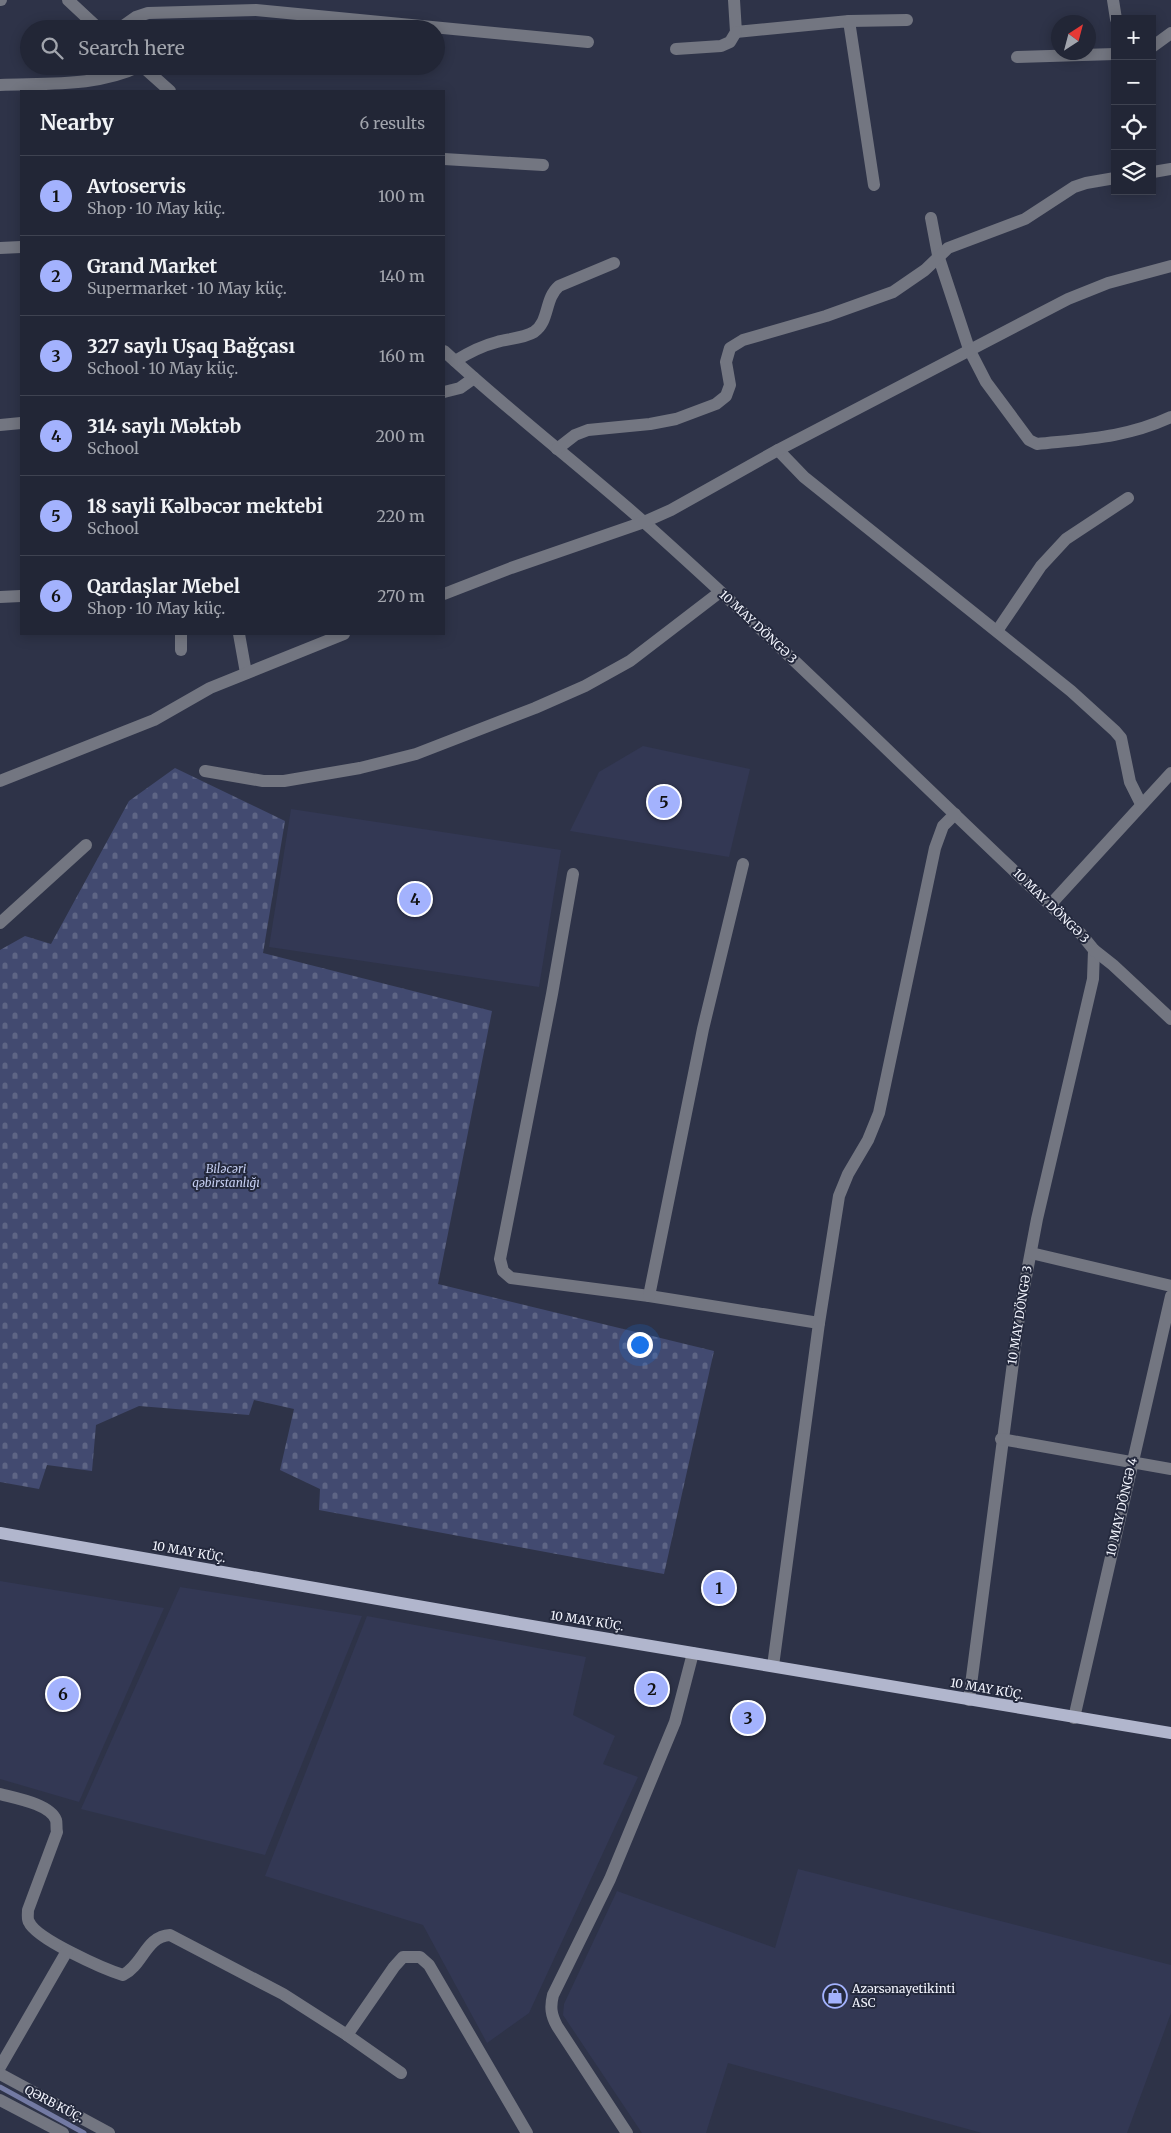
<!DOCTYPE html>
<html lang="en">
<head>
<meta charset="utf-8">
<style>
	body { margin:0; font-family:Merriweather,serif; background:#2e3242; color:#f1f3f6 }
	.controls { position:absolute; right:15px; top:15px; display:grid; overflow:hidden; border-radius:0px; box-shadow:0 2px 12px #0003 }
	.controls button { width:45px; height:45px; display:grid; place-items:center; padding:0; border:0; border-bottom:1px solid #3f4351; background:#222636; color:#f1f3f6; font:25px sans-serif }
	.compass { position:absolute; left:1051px; top:15px; width:45px; height:45px; border-radius:50%; background:#222636; box-shadow:0 2px 12px #0003; rotate:36deg }
	.you { position:absolute; left:639px; top:1344px; width:18px; height:18px; margin:-12px; border:4px solid #fff; border-radius:50%; background:#1a73e8; box-shadow:0 0 0 8px #1a73e833 }
	.badge { display:grid; place-items:center; width:32px; height:32px; border-radius:50%; background:#a3b2fd; color:#111; font-size:16px; font-weight:700 }
	.pin { position:absolute; translate:-50% -50%; border:2px solid #fff; box-shadow:0 1px 5px #0006 }
	.list { margin:0; padding:0; list-style:none }
	h2 { display:flex; justify-content:space-between; align-items:center; height:65px; margin:0; padding:0 20px; font-size:21px }
	h2 small { font-size:16px; font-weight:400; color:#a2a5ad }
	.list li { display:grid; grid-template-columns:32px 1fr auto; gap:15px; align-items:center; box-sizing:border-box; height:80px; padding:0 20px; border-top:1px solid #3f4351 }
	.list b { display:block; font-size:19px; white-space:nowrap }
	.list p { margin:0; font-size:16px; white-space:nowrap; color:#a2a5ad }
	.list em { font-size:16px; font-style:normal; color:#a2a5ad }
	.icon { flex:none; width:28px; height:28px; fill:none; stroke:currentColor; stroke-width:2; stroke-linecap:round; stroke-linejoin:round }
	.map { position:relative; flex:none; width:1171px; height:2133px; overflow:hidden }
	.search { position:absolute; background:#222636; box-shadow:0 2px 12px #0003; left:20px; top:20px; width:425px; height:55px; display:flex; align-items:center; gap:12px; box-sizing:border-box; padding:0 18px; border-radius:28px; color:#a2a5ad; font-size:19px }
	.panel { position:absolute; background:#222636; box-shadow:0 2px 12px #0003; left:20px; top:90px; width:425px; height:545px; border-radius:0px }
	.map>svg:first-child { display:block }
</style>
</head>
<body>
<div class="map">
<svg width="1171" height="2133" viewBox="0 0 1171 2133">
	<defs>
		<pattern id="cemetery-stones" width="16" height="16" patternUnits="userSpaceOnUse" patternTransform="scale(1.25)"><rect width="16" height="16" fill="#424a70"/><path d="M2 7V4a2 2 0 0 1 4 0v3zM10 15v-3a2 2 0 0 1 4 0v3z" fill="#5e6585"/></pattern>
	</defs>
	<rect width="100%" height="100%" fill="#2e3348"/>
	<g fill="#333854">
		<path d="M643,746L750,769L729,857L570,831L599,772Z"/>
		<path d="M291,809L561,850L539,987L269,947Z"/>
		<path d="M0,1581L164,1608L79,1802L0,1779Z"/>
		<path d="M180,1587L362,1616L265,1855L81,1809Z"/>
		<path d="M367,1616L586,1657L573,1715L615,1736L603,1764L638,1777L529,2013L487,2043L423,1925L265,1876Z"/>
		<path d="M798,1869L1171,1965V2013L1127,2133H982L728,2063L706,2133H642L563,2015L564,2004L617,1891L775,1948Z"/>
	</g>
	<path fill="url(#cemetery-stones)" d="M175,768L285,821L263,953L492,1011L438,1284L714,1351L664,1574L319,1510L320,1489L280,1470L294,1409L254,1400L249,1415L139,1406L96,1425L92,1471L47,1465L39,1489L0,1482V950L25,936L51,944L129,801Z"/>
	<g fill="none" stroke-linecap="round" stroke-linejoin="round">
		<path stroke="#737aa3" stroke-width="5" d="M0,2087L84,2133"/>
		<g stroke="#737681" stroke-width="12">
			<path d="M0,0H1"/>
			<path d="M68,0L99,29"/>
			<path d="M734,0L736,32L849,21L874,185"/>
			<path d="M1113,0L1116,19"/>
			<path d="M849,21L907,20"/>
			<path d="M119,29L136,17L148,13L256,10L588,42"/>
			<path d="M1152,47L1171,33"/>
			<path d="M676,49L721,46L730,42L736,32"/>
			<path d="M1017,57L1115,54"/>
			<path d="M142,66L170,91"/>
			<path d="M0,85C46,83 98,87 140,66"/>
			<path d="M444,159L543,165"/>
			<path d="M1153,172L1171,169"/>
			<path d="M931,218L938,255L969,349L986,382L1029,440L1037,444C1085,439 1126,438 1171,417"/>
			<path d="M0,248L21,247"/>
			<path d="M444,351C509,411 579,465 645,523C794,656 935,798 1081,934L1094,950L1093,979L1037,1219L1020,1309L969,1700"/>
			<path d="M455,361C468,353 481,346 497,342C508,339 524,338 534,332C550,321 544,299 559,286L614,263"/>
			<path d="M444,392L460,388L474,378"/>
			<path d="M0,425L21,423"/>
			<path d="M557,449L575,435L588,430L650,424L676,419L716,404L726,396L730,385L726,362L730,348L743,340L826,316L893,292L925,270L948,248L1025,219L1074,187L1086,183L1115,178"/>
			<path d="M778,450L804,477L1071,691L1115,731L1121,738L1130,782L1141,804"/>
			<path d="M444,594L511,568L644,522L671,510L778,450L1068,299L1108,283L1171,266"/>
			<path d="M0,597L21,596"/>
			<path d="M997,631L1041,566L1066,539L1128,498"/>
			<path d="M239,634L246,673"/>
			<path d="M181,650V634"/>
			<path d="M205,771L263,781H284L360,768L416,754L535,708L585,686L630,661L720,592"/>
			<path d="M0,781L154,720L210,688L344,634"/>
			<path d="M573,874L552,994L500,1259L503,1271L511,1278L649,1296L819,1323"/>
			<path d="M1050,905L1171,773"/>
			<path d="M0,923L86,845"/>
			<path d="M1094,950L1113,965L1171,1019"/>
			<path d="M1031,1253L1171,1286"/>
			<path d="M649,1296L703,1029L743,864"/>
			<path d="M1001,1439L1171,1469"/>
			<path d="M773,1666L819,1323L839,1196L848,1174L868,1140L879,1113L935,848L943,826L955,814"/>
			<path d="M1074,1718L1171,1296"/>
			<path d="M0,1794C15,1798 50,1804 56,1820C57,1823 56,1828 57,1832L28,1910C28,1914 27,1919 29,1922C36,1939 104,1969 123,1975C143,1965 146,1936 170,1935L283,1994L347,2035L394,1967L403,1957H420L429,1965L527,2133"/>
			<path d="M347,2035L401,2073"/>
			<path d="M0,2067L67,1951"/>
			<path d="M0,2074L109,2133"/>
			<path d="M0,2100L63,2133"/>
			<path d="M627,2133L557,2026C551,2015 550,2007 553,1995L610,1879L675,1722L693,1653"/>
		</g>
		<path stroke="#b1b6cd" stroke-width="12" d="M0,1533L561,1631L1171,1733"/>
	</g>
	<defs>
		<g id="shop-ring" transform="scale(1.25)"><circle r="9.5" fill="#24293d" stroke="#a3b2fd" stroke-width="1.5"/><path d="M-5-2.5h2.3a2.7 3.5 0 0 1 5.4 0H5L5.5 6h-11ZM-1.5-2.5h3a1.5 2.3 0 0 0-3 0Z" fill="#a3b2fd"/></g>
	</defs>
	<g fill-rule="evenodd">
		<use href="#shop-ring" x="835" y="1996"/>
	</g>
	<g text-anchor="middle" stroke-width="4" stroke-linejoin="round" paint-order="stroke">
		<g font-size="12" fill="#f2f4fd" stroke="#24293d">
			<text transform="translate(758 627) rotate(43)" y="4">10 MAY DÖNGƏ 3</text>
			<text transform="translate(1051 906) rotate(44)" y="4">10 MAY DÖNGƏ 3</text>
			<text transform="translate(1020 1315) rotate(-81)" y="4">10 MAY DÖNGƏ 3</text>
			<text transform="translate(1122 1507) rotate(-77)" y="4">10 MAY DÖNGƏ 4</text>
			<text transform="translate(189 1552) rotate(10)" y="4">10 MAY KÜÇ.</text>
			<text transform="translate(587 1621) rotate(9)" y="4">10 MAY KÜÇ.</text>
			<text transform="translate(987 1689) rotate(10)" y="4">10 MAY KÜÇ.</text>
			<text transform="translate(54 2104) rotate(28)" y="4">QƏRB KÜÇ.</text>
		</g>
		<g font-size="12" font-style="italic" fill="#c5cef1" stroke="#24293d">
			<text x="226" y="1173">Biləcəri<tspan x="226" dy="14">qəbirstanlığı</tspan></text>
		</g>
		<g font-size="12" fill="#f2f4fd" stroke="#24293d" text-anchor="start">
			<text x="852" y="1993">Azərsənayetikinti<tspan x="852" dy="14">ASC</tspan></text>
		</g>
	</g>
</svg>
<div class="controls">
<button>+</button>
<button>−</button>
<button><svg class="icon" aria-label="locate" viewBox="0 0 24 24"><circle cx="12" cy="12" r="6"/><path d="M12 2v4M12 18v4M2 12h4M18 12h4"/></svg></button>
<button><svg class="icon" aria-label="layers" viewBox="0 0 24 24"><path d="M12 4l9 5-9 5-9-5zM3 14l9 5 9-5"/></svg></button>
</div>
<svg class="compass" viewBox="-18 -18 36 36"><path d="M0-13l5 13h-10z" fill="#e53935"/><path d="M0 13l5-13h-10z" fill="#a2a5ad"/></svg>
<div class="you"></div>
<div class="pin badge" style="left:719px;top:1588px">1</div>
<div class="pin badge" style="left:652px;top:1689px">2</div>
<div class="pin badge" style="left:748px;top:1718px">3</div>
<div class="pin badge" style="left:415px;top:899px">4</div>
<div class="pin badge" style="left:664px;top:802px">5</div>
<div class="pin badge" style="left:63px;top:1694px">6</div>
<div class="search"><svg class="icon" aria-label="search" viewBox="0 0 24 24"><circle cx="10" cy="10" r="6"/><path d="M15 15l6 6"/></svg>Search here</div>
<section class="panel">
<h2>Nearby<small>6 results</small></h2>
<ul class="list">
<li><span class="badge">1</span><div><b>Avtoservis</b><p>Shop · 10 May küç.</p></div><em>100 m</em></li>
<li><span class="badge">2</span><div><b>Grand Market</b><p>Supermarket · 10 May küç.</p></div><em>140 m</em></li>
<li><span class="badge">3</span><div><b>327 saylı Uşaq Bağçası</b><p>School · 10 May küç.</p></div><em>160 m</em></li>
<li><span class="badge">4</span><div><b>314 saylı Məktəb</b><p>School</p></div><em>200 m</em></li>
<li><span class="badge">5</span><div><b>18 sayli Kəlbəcər mektebi</b><p>School</p></div><em>220 m</em></li>
<li><span class="badge">6</span><div><b>Qardaşlar Mebel</b><p>Shop · 10 May küç.</p></div><em>270 m</em></li>
</ul>
</section>
</div>
</body>
</html>
